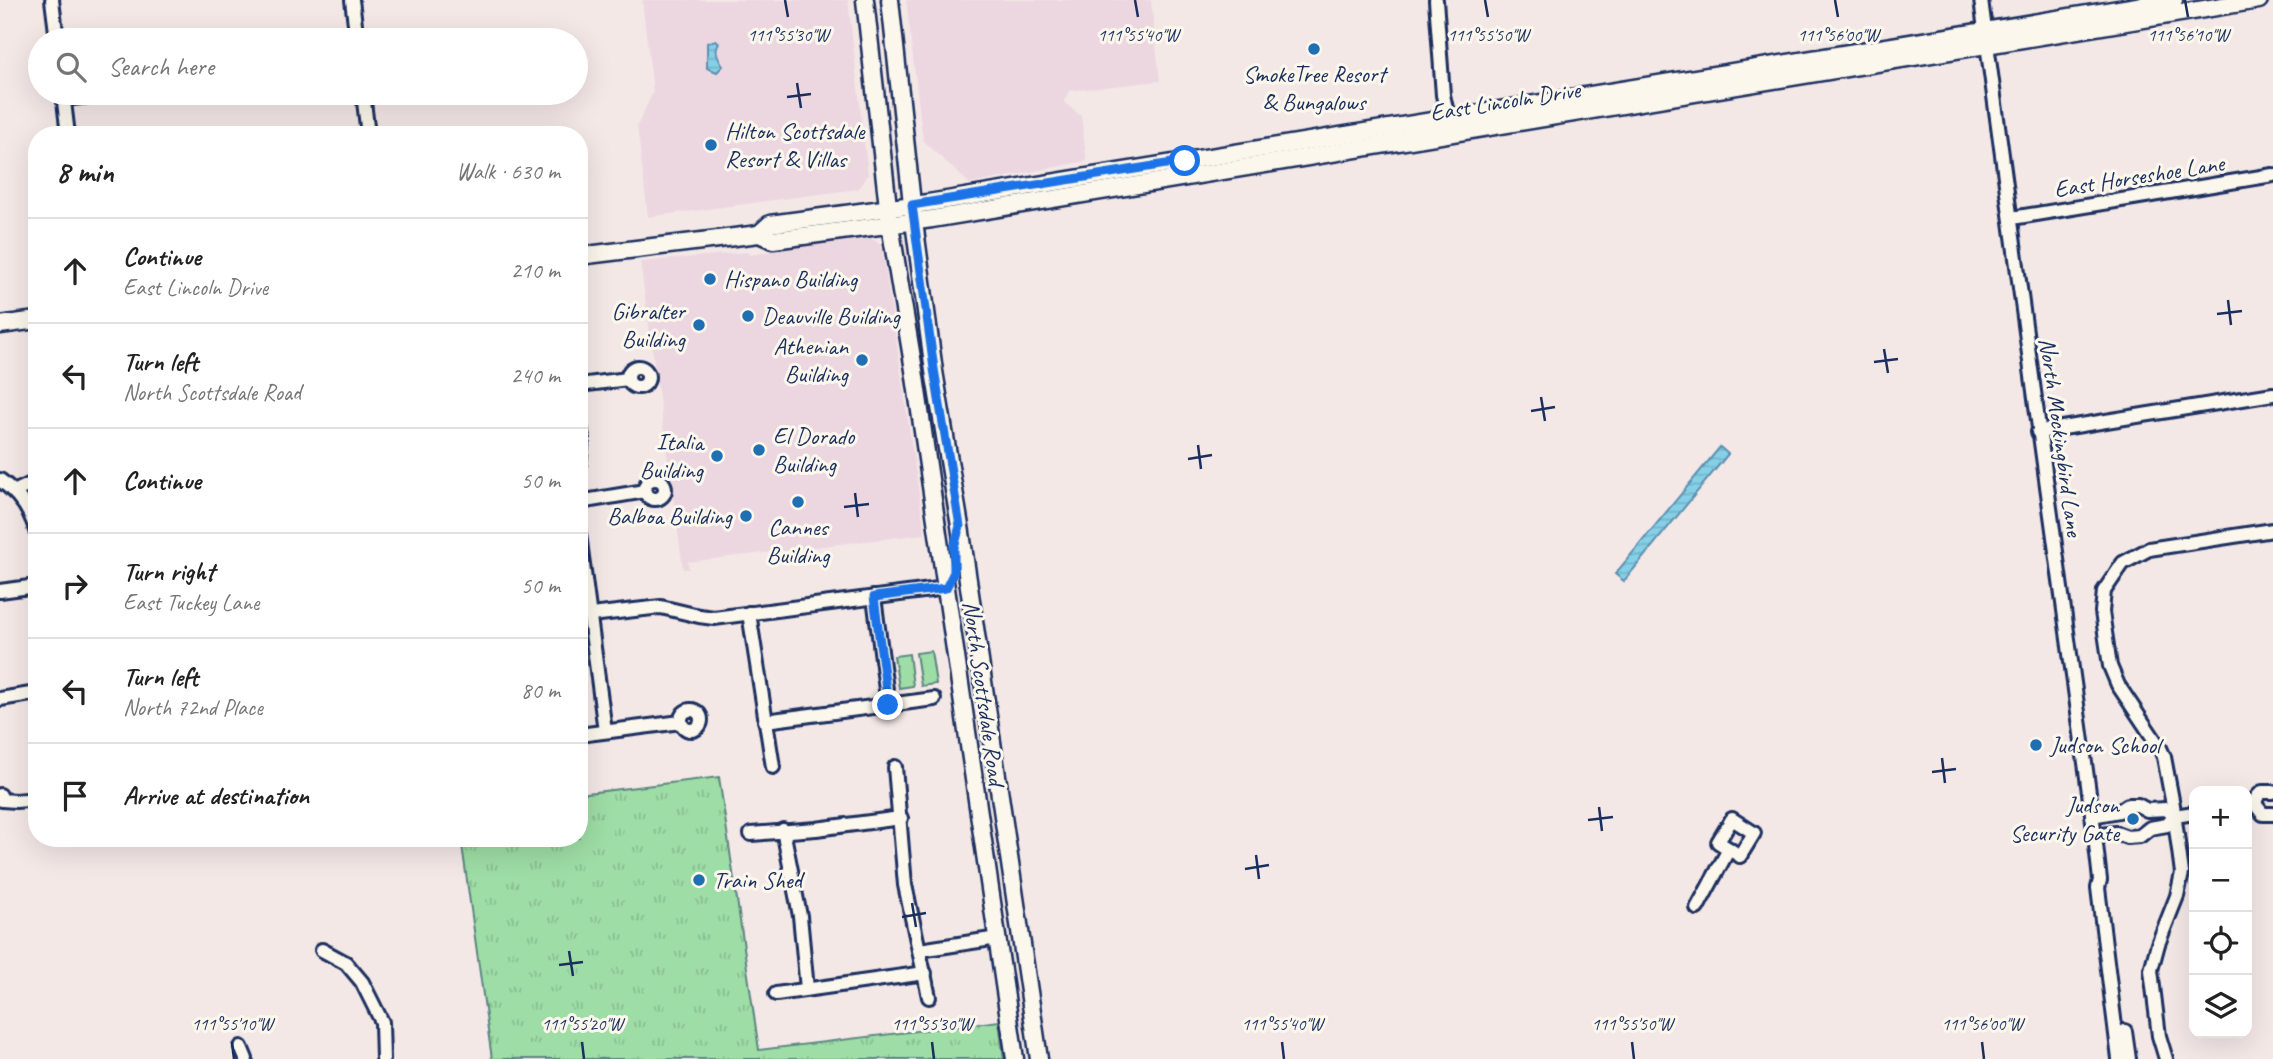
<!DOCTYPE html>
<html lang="en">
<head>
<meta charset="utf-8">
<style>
	body { margin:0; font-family:Caveat,sans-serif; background:#f2f2f2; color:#222 }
	.controls { position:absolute; right:21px; bottom:21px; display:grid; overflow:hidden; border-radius:14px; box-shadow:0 7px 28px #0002 }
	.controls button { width:63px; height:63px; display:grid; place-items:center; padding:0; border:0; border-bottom:2px solid #e0e0e0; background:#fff; color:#222; font:35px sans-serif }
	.stop { position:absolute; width:21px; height:21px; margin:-16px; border:5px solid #1a73e8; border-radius:50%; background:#fff }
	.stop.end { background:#1a73e8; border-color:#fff; box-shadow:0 2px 7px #0008 }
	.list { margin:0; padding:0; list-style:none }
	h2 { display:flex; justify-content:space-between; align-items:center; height:91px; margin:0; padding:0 28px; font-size:30px }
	h2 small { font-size:23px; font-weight:400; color:#767676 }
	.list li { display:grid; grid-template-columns:46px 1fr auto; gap:21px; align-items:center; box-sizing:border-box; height:105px; padding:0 28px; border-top:2px solid #e0e0e0 }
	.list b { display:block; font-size:26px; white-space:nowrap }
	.list p { margin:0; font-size:23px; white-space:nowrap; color:#767676 }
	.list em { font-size:23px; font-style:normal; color:#767676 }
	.icon { flex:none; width:38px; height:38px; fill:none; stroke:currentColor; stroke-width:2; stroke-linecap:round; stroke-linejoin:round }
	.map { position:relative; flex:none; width:2273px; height:1059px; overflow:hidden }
	.search { position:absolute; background:#fff; box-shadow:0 7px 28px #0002; left:28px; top:28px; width:560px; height:77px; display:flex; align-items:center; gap:18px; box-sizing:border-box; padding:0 24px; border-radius:38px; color:#767676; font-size:26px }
	.panel { position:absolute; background:#fff; box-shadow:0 7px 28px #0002; left:28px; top:126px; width:560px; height:721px; border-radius:28px }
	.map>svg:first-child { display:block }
</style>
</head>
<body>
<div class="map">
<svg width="2273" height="1059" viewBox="0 0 2273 1059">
	<defs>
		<pattern id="park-tufts" width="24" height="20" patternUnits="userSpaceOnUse" patternTransform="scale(1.75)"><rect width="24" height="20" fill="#9edda5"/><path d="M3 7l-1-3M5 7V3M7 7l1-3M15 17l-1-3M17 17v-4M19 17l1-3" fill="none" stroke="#88be90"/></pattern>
		<pattern id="water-rules" width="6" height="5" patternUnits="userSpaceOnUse" patternTransform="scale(1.75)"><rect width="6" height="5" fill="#86d0e7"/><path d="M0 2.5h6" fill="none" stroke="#73b3c9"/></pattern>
	</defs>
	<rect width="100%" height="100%" fill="#f4e8e7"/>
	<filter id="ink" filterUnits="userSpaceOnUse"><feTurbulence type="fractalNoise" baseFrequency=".0143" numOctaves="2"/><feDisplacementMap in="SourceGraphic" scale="14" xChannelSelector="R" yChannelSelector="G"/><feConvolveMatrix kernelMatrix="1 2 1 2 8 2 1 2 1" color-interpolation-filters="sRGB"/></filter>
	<g filter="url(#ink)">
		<g fill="#ecd7e1">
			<path d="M642,0H848L868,175L858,189L648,217L637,126L653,92Z"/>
			<path d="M906,0H1151L1160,81L1069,91L1064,102L1081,116L1087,161L970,184L923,141Z"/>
			<path d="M870,237L882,246L925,534L688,562L689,569H683L640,262L747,252L750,255L777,250L780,248Z"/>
		</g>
		<g fill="#9edda5" stroke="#5c8682" stroke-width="2">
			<path d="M931,651L936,684L921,686L916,653Z"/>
			<path d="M909,654L913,686L899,688L894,656Z"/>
		</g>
		<path fill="url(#park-tufts)" stroke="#5c8682" stroke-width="2" d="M719,777L759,1050L999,1021L1004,1059H492L461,838H579V794Z"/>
		<g fill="url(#water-rules)" stroke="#5b90b0" stroke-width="2">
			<path d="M716,40L719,43C713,53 719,57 723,66L717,72L707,68V43Z"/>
			<path d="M1720,447L1728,454L1624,581L1615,574Z"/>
		</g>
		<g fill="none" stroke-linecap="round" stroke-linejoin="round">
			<g stroke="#1b2f5e" stroke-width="18">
				<g id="minor">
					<path d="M52,0L57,40"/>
					<path d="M352,0L357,40"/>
					<path d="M1436,0L1443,95L1450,126"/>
					<path d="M1981,0C2019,279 2056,557 2095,836L2100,880L2098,888L2119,1059"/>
					<path d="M63,93L68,135"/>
					<path d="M363,93L368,135"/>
					<path d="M64,99L115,93"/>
					<path d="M2012,218L2273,175"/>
					<circle cx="638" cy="377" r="10"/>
					<path d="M579,385L628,379"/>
					<path d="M579,418L582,439L579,466"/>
					<path d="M2038,432L2273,394"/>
					<circle cx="655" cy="489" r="10"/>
					<path d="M0,480C19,494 32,511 37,534"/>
					<path d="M14,492L37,481"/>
					<path d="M579,502L645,491"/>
					<path d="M579,534L605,731"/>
					<path d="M0,591L37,586"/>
					<path d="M874,597L888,705"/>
					<path d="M749,613L773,767"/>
					<path d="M591,615L661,607L699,616L714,618L946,588"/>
					<path d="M0,699L37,693"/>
					<circle cx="691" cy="720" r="10"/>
					<path d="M765,721L934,699"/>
					<path d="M579,735L681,722"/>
					<path d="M895,767L905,885L929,997"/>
					<path d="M0,795L2,800L16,801L37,799"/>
					<path d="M2255,804L2257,797L2262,792H2273"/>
					<path d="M2255,804L2263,814H2273"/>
					<path d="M2092,816L2119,811L2128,805H2138L2147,810L2166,809L2175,816"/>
					<path d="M1732,819L1754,833L1740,856L1718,842Z"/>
					<path d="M783,830L800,916L807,989"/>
					<path d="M751,834L816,829L901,818"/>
					<path d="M2095,836L2116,833L2127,837L2140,836L2150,828L2167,825L2175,816L2194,813"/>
					<path d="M1697,908L1729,849"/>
					<path d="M322,950L346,963L362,982L382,1022L383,1059"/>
					<path d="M920,950L998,938"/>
					<path d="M776,994L925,973"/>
					<path d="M2125,1031L2129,1059"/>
					<path d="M241,1047L246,1059"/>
					<path d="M2166,1059L2159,1036L2151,970L2158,944L2177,896L2182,873L2173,805L2164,757L2160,748L2118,685L2110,666L2102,612L2104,591L2123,563L2149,549L2273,530"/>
				</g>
			</g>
			<g stroke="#1b2f5e" stroke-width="21">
				<g id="major">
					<path d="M865,0L890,225L914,370L1015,1059"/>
					<path d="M890,0L914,222L934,371L960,526L1039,1059"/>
					<path d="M759,234L770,224L928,203L2174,0"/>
					<path d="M579,256L759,234L773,240L932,219L2259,0"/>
					<path d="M0,325L37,320"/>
				</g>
			</g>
			<use href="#minor" stroke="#fbf7ec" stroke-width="12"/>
			<use href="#major" stroke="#fbf7ec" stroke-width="16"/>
		</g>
	</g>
	<g fill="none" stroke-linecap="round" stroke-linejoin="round" filter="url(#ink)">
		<path stroke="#1a73e8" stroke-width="9" d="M888,705L874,597L946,588L954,572V547L960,526L934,369L912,205L1185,161"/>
	</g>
	<path fill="none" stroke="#1b2f5e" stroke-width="2.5" d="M785,0L788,17M1135,0L1138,17M1485,0L1488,17M1835,0L1838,17M2185,0L2188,17M797,83L801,108M787,97L811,94M2228,300L2231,325M2217,314L2242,311M1884,349L1888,373M1874,362L1898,359M1541,397L1545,421M1531,411L1555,407M1198,445L1201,469M1188,459L1212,455M855,493L858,517M844,507L869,504M1942,758L1945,783M1932,772L1956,769M1599,807L1602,831M1588,820L1613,817M1256,855L1259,879M1245,869L1269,865M912,903L916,927M902,917L926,913M569,951L573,976M559,965L583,962M232,1042L234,1059M582,1042L584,1059M932,1042L934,1059M1282,1042L1284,1059M1632,1042L1634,1059M1982,1042L1984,1059"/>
	<g fill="#1f6fb2" stroke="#fbf7ec" stroke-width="2.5">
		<circle cx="1314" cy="49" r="7"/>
		<circle cx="711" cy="145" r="7"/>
		<circle cx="710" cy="279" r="7"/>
		<circle cx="748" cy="316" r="7"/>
		<circle cx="699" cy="325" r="7"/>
		<circle cx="862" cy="360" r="7"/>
		<circle cx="759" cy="450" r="7"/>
		<circle cx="717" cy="456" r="7"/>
		<circle cx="798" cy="502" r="7"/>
		<circle cx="746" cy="516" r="7"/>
		<circle cx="2036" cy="745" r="7"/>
		<circle cx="2133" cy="819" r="7"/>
		<circle cx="699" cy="880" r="7"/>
	</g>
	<g text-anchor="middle" stroke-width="6" stroke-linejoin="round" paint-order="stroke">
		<g font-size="24" fill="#1b2f5e" stroke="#fbf7ec" text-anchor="start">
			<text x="1314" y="82" text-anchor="middle">SmokeTree Resort<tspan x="1314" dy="28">&amp; Bungalows</tspan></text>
			<text x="725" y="139">Hilton Scottsdale<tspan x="725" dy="28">Resort &amp; Villas</tspan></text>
			<text x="724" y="287">Hispano Building</text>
			<text x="685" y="319" text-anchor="end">Gibralter<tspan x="685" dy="28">Building</tspan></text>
			<text x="762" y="324">Deauville Building</text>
			<text x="848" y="354" text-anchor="end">Athenian<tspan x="848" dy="28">Building</tspan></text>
			<text x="773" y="444">El Dorado<tspan x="773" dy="28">Building</tspan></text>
			<text x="703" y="450" text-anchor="end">Italia<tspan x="703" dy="28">Building</tspan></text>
			<text x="732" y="524" text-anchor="end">Balboa Building</text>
			<text x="798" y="535" text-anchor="middle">Cannes<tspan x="798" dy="28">Building</tspan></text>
			<text x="2050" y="753">Judson School</text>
			<text x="2119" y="813" text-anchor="end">Judson<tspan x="2119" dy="28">Security Gate</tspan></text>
			<text x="713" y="888">Train Shed</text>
		</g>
		<g font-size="24" fill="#1b2f5e" stroke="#fbf7ec">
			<text transform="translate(1505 101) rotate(-9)" y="8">East Lincoln Drive</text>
			<text transform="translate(2139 176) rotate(-9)" y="8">East Horseshoe Lane</text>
			<text transform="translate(2061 437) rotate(82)" y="8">North Mockingbird Lane</text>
			<text transform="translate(984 693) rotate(82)" y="8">North Scottsdale Road</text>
		</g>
	</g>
	<g font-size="18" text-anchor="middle" fill="#1b2f5e" stroke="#fbf7ec" stroke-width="6" stroke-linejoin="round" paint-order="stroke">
		<text x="788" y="41">111°55'30"W</text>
		<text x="1138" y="41">111°55'40"W</text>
		<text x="1488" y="41">111°55'50"W</text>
		<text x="1838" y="41">111°56'00"W</text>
		<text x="2188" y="41">111°56'10"W</text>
		<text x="232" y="1030">111°55'10"W</text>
		<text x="582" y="1030">111°55'20"W</text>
		<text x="932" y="1030">111°55'30"W</text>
		<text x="1282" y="1030">111°55'40"W</text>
		<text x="1632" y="1030">111°55'50"W</text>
		<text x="1982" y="1030">111°56'00"W</text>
	</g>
</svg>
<div class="controls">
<button>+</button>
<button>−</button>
<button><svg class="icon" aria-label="locate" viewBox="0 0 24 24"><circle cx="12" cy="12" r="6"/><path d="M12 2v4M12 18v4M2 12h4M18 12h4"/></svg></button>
<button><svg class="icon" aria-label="layers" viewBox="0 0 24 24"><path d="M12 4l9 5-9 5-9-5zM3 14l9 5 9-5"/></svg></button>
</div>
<div class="stop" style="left:1185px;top:161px"></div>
<div class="stop end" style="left:888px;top:705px"></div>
<div class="search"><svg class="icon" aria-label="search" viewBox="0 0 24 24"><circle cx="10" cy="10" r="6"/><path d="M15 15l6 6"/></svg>Search here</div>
<section class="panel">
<h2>8 min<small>Walk · 630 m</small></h2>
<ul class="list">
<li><svg class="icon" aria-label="ahead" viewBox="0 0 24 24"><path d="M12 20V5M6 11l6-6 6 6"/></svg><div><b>Continue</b><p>East Lincoln Drive</p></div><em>210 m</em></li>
<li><svg class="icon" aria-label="left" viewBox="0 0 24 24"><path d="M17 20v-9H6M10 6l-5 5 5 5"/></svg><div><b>Turn left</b><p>North Scottsdale Road</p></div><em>240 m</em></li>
<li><svg class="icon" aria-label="ahead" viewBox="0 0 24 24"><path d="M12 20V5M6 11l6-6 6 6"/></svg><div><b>Continue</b></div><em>50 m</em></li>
<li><svg class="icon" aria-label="right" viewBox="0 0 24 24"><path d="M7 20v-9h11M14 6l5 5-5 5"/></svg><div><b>Turn right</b><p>East Tuckey Lane</p></div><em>50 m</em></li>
<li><svg class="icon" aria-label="left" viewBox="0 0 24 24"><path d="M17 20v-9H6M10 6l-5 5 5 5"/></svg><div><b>Turn left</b><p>North 72nd Place</p></div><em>80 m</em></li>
<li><svg class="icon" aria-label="arrive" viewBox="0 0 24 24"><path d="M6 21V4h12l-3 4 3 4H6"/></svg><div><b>Arrive at destination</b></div></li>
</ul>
</section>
</div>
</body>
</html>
